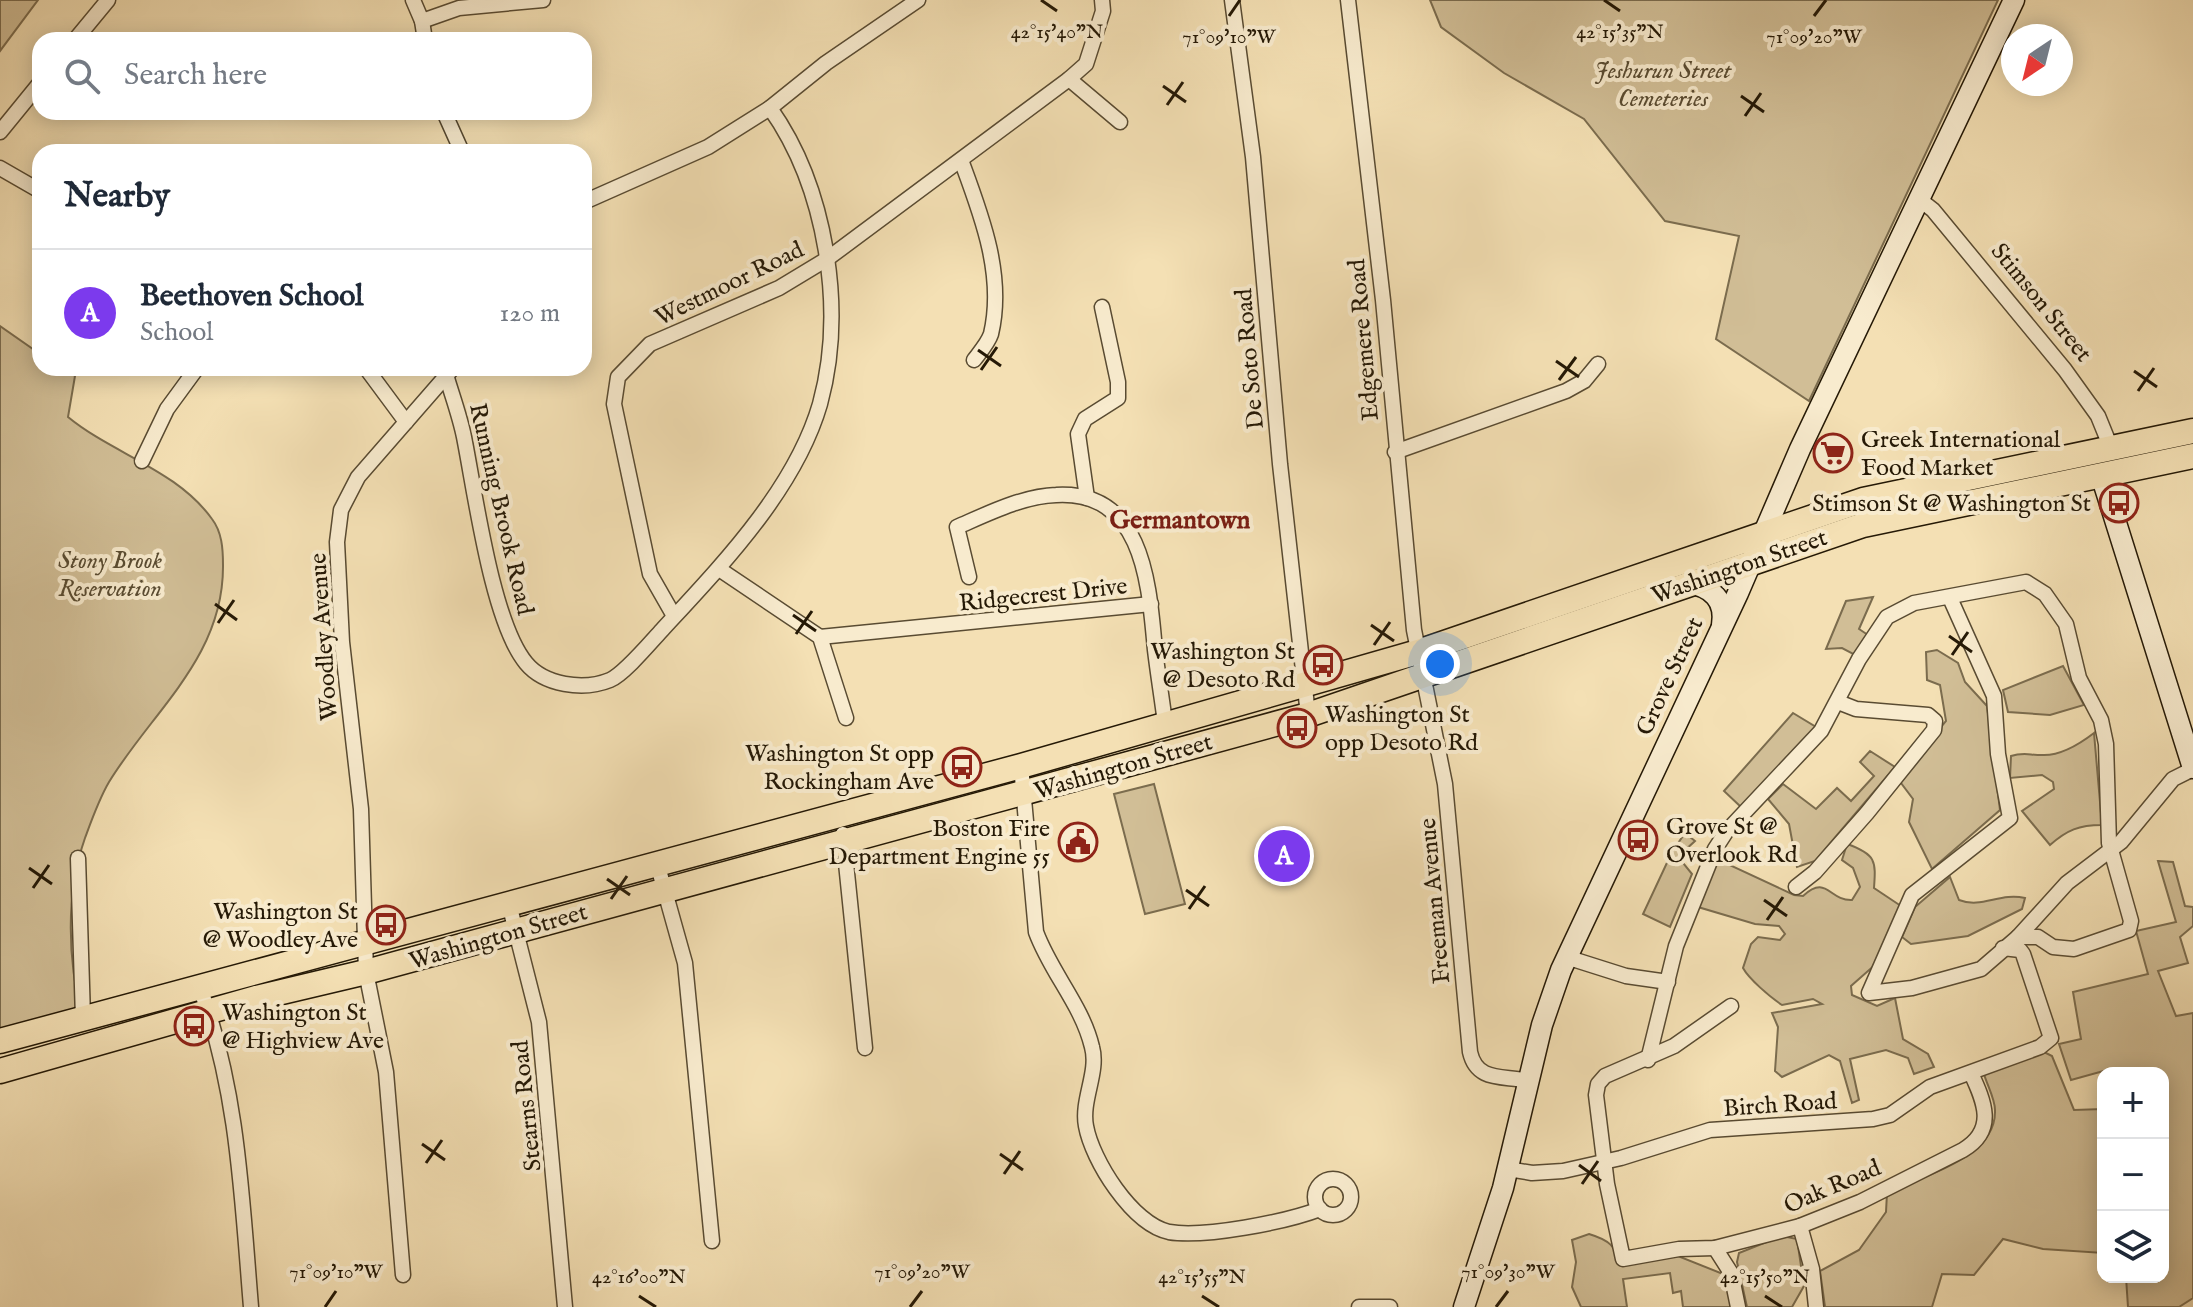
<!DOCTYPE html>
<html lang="en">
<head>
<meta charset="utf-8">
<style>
	body { margin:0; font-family:"IM FELL English",serif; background:#f2f2f3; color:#1f2937 }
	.controls { position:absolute; right:24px; bottom:24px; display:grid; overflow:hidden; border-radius:16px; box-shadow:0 4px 20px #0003 }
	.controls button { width:72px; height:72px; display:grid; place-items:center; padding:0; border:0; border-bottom:2px solid #e0e1e3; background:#fff; color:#1f2937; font:40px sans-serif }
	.compass { position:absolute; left:2001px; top:24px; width:72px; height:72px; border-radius:50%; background:#fff; box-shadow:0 4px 20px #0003; rotate:215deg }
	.you { position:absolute; left:1440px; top:664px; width:28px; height:28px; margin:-20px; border:6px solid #fff; border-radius:50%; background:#1a73e8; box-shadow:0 0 0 12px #1a73e833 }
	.badge { display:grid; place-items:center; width:52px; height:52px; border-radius:50%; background:#7c3aed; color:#fff; font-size:26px; font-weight:700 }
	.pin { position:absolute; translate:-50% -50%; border:4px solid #fff; box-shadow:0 2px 8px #0006 }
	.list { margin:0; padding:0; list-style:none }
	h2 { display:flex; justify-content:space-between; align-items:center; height:104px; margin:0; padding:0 32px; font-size:34px }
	h2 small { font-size:26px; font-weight:400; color:#747a83 }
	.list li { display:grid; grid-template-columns:52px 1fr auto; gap:24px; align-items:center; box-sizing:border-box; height:128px; padding:0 32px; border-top:2px solid #e0e1e3 }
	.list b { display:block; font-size:30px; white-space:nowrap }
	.list p { margin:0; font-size:26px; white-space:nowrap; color:#747a83 }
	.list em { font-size:26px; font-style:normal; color:#747a83 }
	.icon { flex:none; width:44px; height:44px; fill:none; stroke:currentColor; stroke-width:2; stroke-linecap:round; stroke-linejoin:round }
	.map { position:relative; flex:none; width:2193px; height:1307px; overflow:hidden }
	.search { position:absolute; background:#fff; box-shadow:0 4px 20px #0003; left:32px; top:32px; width:560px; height:88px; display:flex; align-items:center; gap:20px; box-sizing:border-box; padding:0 28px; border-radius:24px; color:#747a83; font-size:30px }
	.panel { position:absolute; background:#fff; box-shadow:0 4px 20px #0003; left:32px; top:144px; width:560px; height:232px; border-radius:24px }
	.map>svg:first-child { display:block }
</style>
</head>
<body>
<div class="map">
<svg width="2193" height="1307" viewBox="0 0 2193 1307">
	<rect width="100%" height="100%" fill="#f4e0b4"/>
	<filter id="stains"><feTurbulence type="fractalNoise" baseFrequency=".0025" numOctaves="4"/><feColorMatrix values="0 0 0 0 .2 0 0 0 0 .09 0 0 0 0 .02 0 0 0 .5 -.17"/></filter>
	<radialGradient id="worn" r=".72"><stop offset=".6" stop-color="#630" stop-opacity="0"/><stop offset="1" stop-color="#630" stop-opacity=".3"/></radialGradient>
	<g fill="#d1be96" stroke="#7b6c4e" stroke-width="2">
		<path d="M0,0H38L0,51Z"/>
		<path d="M1430,0H1998L1809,401L1716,339L1739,236L1665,221L1584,119L1504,73L1441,27Z"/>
		<path d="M0,326L40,354V368H62L75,376L68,417C113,454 177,470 212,519C222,532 223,549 223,565C224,657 153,710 109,782C99,799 92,819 85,838C65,895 68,960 82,1018L0,1034Z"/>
		<path d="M1873,597L1859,629L1868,635L1857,656L1842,648L1826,649L1846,601Z"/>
		<path d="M1937,650L1958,663L1965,682L1987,706L2000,810L1932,869L1909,822L1913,799L1898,779L1946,721L1940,685L1927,680L1926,652Z"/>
		<path d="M2063,666L2084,705L2050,715L2008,712L2003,690Z"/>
		<path d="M1793,713L1816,727L1741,807L1724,791Z"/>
		<path d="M2094,733L2102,825C2079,825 2067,830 2050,845L2022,811L2054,789L2053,782L2042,775L2010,778L2011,756C2023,752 2029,755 2042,755C2060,756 2081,743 2094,733Z"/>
		<path d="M1870,751L1895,767L1815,861L1797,867L1789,824L1768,799L1783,784L1816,809L1837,788L1851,801L1874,776L1860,762Z"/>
		<path d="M1154,784L1185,904L1145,914L1114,794Z"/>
		<path d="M1685,833L1695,841L1683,852V863L1692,874L1670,927L1643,914L1672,852Z"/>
		<path d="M1847,844C1876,854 1876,861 1874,888L1901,906L1876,964L1851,986L1852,995L1877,1006L1895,998L1903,1039L1928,1054L1934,1067L1914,1074L1908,1058L1886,1050L1850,1059L1859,1100L1852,1103L1840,1061L1829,1055L1782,1077L1775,1071L1778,1027L1772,1013L1822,1004L1813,999L1782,1005C1770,997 1749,979 1743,968L1751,944L1758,937L1780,940L1785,934L1779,926L1755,924L1698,907L1717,859L1794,895L1803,896C1827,874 1829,901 1852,900L1860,887L1853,868L1842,860Z"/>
		<path d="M2158,861L2173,862L2185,906L2193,907V926L2180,937L2188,963L2158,971L2176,1016L2193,1013V1298L2179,1307H2128L2126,1277H2163V1073L2107,1070L2071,1080L2059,1044L2081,1039L2073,992L2148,974L2136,931L2176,922Z"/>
		<path d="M1950,877L1959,900C1982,909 2000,892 2025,898L2022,909L1968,936L1911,944L1902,937L1915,907Z"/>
		<path d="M2044,1052L2052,1056L2074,1110L2103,1109V1253L2043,1249L2003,1239L1974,1275L1942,1274L1932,1307H1825L1820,1271L1859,1250L1886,1212L1887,1193C1922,1176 1997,1158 1995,1110C1995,1099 1987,1085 1984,1074Z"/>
		<path d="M1589,1234C1609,1240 1616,1246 1620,1265L1678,1256L1728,1276L1734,1307H1683L1681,1291L1673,1293L1670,1273L1623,1279L1627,1307H1581L1572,1287L1576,1262L1572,1240Z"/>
		<path d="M1782,1236L1797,1239L1804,1286L1792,1307H1747L1737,1262L1739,1253Z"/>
	</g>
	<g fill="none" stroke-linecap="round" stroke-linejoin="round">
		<g stroke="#594b32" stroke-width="17">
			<g id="street">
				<path d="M413,0L422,21L425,40"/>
				<path d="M1232,0L1253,157L1280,464L1308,715"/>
				<path d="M1348,0L1383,300L1414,630L1445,784L1470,1052C1477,1083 1504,1075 1528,1081"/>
				<path d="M422,21L459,8L543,0"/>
				<path d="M75,40L108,0"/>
				<path d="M1069,79L1120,122"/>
				<path d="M444,112L462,152"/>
				<path d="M0,132L40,83"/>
				<path d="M961,160C981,214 1005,275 991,334C988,343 980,352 974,360"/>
				<path d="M0,168L40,191"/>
				<path d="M1919,199L1933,210L2065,370L2098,416L2111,448"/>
				<path d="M584,202L708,147L770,108L826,63L918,0"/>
				<path d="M366,368L406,422"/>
				<path d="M447,378C453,398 460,417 464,437C475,492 492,622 526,663C544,685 583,691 610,680C624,674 650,643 662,630C721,566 795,490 820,404C846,309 826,187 770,108"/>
				<path d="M1395,452L1566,391L1584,381L1598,364"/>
				<path d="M142,461L167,409L197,368"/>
				<path d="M1087,498L1078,434L1085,419L1118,398V382L1102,307"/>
				<path d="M719,569L820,637L846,718"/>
				<path d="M969,577L957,527C987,514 1023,496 1056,495C1145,490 1149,587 1155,650C1158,675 1162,699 1165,723"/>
				<path d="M674,616L650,574L614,404L618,377L650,344L779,288L827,259L1069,79L1086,64L1103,11L1102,0"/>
				<path d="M820,637L1151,604"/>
				<path d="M1021,766L1036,932C1051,973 1082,1005 1092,1047C1099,1072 1081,1100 1086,1126C1092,1160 1132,1224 1169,1232C1204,1238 1286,1222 1320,1209"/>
				<path d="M843,834L865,1048"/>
				<path d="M78,858L83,1018"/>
				<path d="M657,863L685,963L712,1241"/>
				<path d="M1796,887L1815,872L1867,813L1934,730L1935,721L1928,715L1856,709L1838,702"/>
				<path d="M509,904L539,1022L565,1307"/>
				<path d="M2018,937L2067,883L2121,842L2173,779L2193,769"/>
				<path d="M1566,957L1626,976L1668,982"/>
				<path d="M200,988C238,1090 242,1199 251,1307"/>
				<path d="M1731,1006L1674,1046L1605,1076L1598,1084L1596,1095L1607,1184L1623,1259L1679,1249L1715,1248L1800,1226L1860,1202L1963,1150C1997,1130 1984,1101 1971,1073"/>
				<path d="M1648,1060L1676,946L1715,849L1726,832L1821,731L1859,659L1887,617L1914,603L2026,582L2045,594L2066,624L2079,678L2101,720L2106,744L2109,843L2131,921L2129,930L2074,949L2053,947L2038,937H2018L1981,969L1912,988L1869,993L1912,895L2010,818L1998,754L1994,696L1950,598"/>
				<path d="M1508,1169L1532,1173L1563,1171L1621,1158L1710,1130L1873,1119L1890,1115L1930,1087L2040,1047L2051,1038L2023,954L2020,950L2003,948"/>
				<circle cx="1333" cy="1197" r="18"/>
				<path d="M1800,1226L1812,1269L1816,1307"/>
				<path d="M1715,1248L1731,1273L1738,1307"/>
				<path d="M403,1275L386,1072L366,972L361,809L342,642L337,542L341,510L358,477L453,368"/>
				<path d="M1359,1307H1390"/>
			</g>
		</g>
		<g stroke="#251906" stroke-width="23">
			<g id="secondary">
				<path d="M2101,475L2193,768"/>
				<path d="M1688,583C1712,587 1726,600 1722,625"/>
				<path d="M1464,1307L1503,1188L1542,1025L1561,970L1738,593L1800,449L2014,0"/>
			</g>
		</g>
		<g stroke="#251906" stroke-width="27">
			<g id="primary">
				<path d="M0,1041L1021,766L1418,652L1863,500L2193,431"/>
				<path d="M0,1071L256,998L366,972L1308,715L1863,525L2193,456"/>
			</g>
		</g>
		<use href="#street" stroke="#f8ebce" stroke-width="14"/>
		<use href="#secondary" stroke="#f8ebce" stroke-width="20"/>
		<use href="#primary" stroke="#f4e0b4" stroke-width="24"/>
	</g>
	<path fill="none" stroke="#251906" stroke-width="3" d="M1041,0L1057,11M1604,0L1620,11M1229,16L1240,0M1814,16L1826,0M1163,86L1186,102M1741,96L1764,112M1167,105L1183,82M1745,116L1761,93M978,350L1001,366M1556,361L1579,377M981,370L997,347M2134,371L2157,387M1559,380L1576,357M2138,391L2154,368M215,604L237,620M793,615L816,631M218,623L234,600M1371,625L1394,641M796,634L812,611M1949,636L1972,652M1374,645L1390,622M1952,655L1968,632M29,868L52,884M607,879L630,895M33,888L49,865M1186,890L1209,906M611,899L627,876M1764,900L1787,916M1189,909L1205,886M1767,920L1783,897M422,1144L445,1160M1000,1154L1023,1170M426,1163L442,1140M1579,1165L1601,1181M1004,1174L1020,1151M1582,1184L1598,1161M639,1296L656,1307M1202,1296L1219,1307M1765,1296L1782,1307M325,1307L336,1291M910,1307L922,1291M1496,1307L1508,1291"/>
	<defs>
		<g id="supermarket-ring" transform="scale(2)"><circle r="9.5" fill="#f8ebce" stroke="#8f2418" stroke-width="1.5"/><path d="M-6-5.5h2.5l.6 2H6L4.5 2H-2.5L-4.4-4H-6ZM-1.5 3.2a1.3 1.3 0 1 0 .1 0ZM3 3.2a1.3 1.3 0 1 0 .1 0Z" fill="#8f2418"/></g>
		<g id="bus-ring" transform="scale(2)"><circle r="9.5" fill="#f8ebce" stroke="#8f2418" stroke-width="1.5"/><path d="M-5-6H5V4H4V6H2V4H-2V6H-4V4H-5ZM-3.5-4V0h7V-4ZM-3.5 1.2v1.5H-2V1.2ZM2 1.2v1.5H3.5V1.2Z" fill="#8f2418"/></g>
		<g id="civic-ring" transform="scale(2)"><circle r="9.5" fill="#f8ebce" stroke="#8f2418" stroke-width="1.5"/><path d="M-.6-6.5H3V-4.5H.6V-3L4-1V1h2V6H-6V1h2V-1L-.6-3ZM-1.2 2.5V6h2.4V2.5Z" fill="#8f2418"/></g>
	</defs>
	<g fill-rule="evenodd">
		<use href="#supermarket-ring" x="1833" y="453"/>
		<use href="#bus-ring" x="2119" y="503"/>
		<use href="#bus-ring" x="1323" y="665"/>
		<use href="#bus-ring" x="1297" y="728"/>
		<use href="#bus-ring" x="962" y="767"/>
		<use href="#bus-ring" x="1638" y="840"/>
		<use href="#civic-ring" x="1078" y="842"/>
		<use href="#bus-ring" x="386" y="925"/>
		<use href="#bus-ring" x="194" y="1026"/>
	</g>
	<g text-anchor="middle" stroke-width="8" stroke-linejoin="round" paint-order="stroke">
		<g font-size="24" font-style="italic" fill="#594b31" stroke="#f8ebce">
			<text x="1663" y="78">Jeshurun Street<tspan x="1663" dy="28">Cemeteries</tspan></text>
			<text x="110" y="568">Stony Brook<tspan x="110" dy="28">Reservation</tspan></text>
		</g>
		<g font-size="24" fill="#251906" stroke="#f8ebce">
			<text transform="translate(729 283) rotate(-26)" y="8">Westmoor Road</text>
			<text transform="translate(2042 302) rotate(51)" y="8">Stimson Street</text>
			<text transform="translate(1363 340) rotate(-95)" y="8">Edgemere Road</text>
			<text transform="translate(1249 359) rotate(-95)" y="8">De Soto Road</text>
			<text transform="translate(502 509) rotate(77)" y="8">Running Brook Road</text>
			<text transform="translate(1739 566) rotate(-19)" y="8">Washington Street</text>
			<text transform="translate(1043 594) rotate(-6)" y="8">Ridgecrest Drive</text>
			<text transform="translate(323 637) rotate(-94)" y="8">Woodley Avenue</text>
			<text transform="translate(1669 676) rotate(-65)" y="8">Grove Street</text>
			<text transform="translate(1123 766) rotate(-16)" y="8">Washington Street</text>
			<text transform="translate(1434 901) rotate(-95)" y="8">Freeman Avenue</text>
			<text transform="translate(498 936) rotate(-16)" y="8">Washington Street</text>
			<text transform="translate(1780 1104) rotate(-4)" y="8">Birch Road</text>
			<text transform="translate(526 1106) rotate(-96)" y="8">Stearns Road</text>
			<text transform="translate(1832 1186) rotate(-23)" y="8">Oak Road</text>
		</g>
		<g font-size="24" fill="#251906" stroke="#f8ebce" text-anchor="end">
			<text x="1861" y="447" text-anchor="start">Greek International<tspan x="1861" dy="28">Food Market</tspan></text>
			<text x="2091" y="511">Stimson St @ Washington St</text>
			<text x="1295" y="659">Washington St<tspan x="1295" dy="28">@ Desoto Rd</tspan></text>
			<text x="1325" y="722" text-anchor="start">Washington St<tspan x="1325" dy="28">opp Desoto Rd</tspan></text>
			<text x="934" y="761">Washington St opp<tspan x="934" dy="28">Rockingham Ave</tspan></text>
			<text x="1666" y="834" text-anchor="start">Grove St @<tspan x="1666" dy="28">Overlook Rd</tspan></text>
			<text x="1050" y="836">Boston Fire<tspan x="1050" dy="28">Department Engine 55</tspan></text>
			<text x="358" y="919">Washington St<tspan x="358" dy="28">@ Woodley Ave</tspan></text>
			<text x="222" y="1020" text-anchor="start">Washington St<tspan x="222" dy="28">@ Highview Ave</tspan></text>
		</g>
		<g font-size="26" font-weight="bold" fill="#7a1f14" stroke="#f8ebce">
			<text x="1180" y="528">Germantown</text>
		</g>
	</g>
	<g font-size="20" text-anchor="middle" fill="#251906" stroke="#f8ebce" stroke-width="8" stroke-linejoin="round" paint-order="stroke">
		<text x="1057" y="38">42°15'40"N</text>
		<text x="1620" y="38">42°15'35"N</text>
		<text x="1229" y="43">71°09'10"W</text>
		<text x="1814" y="43">71°09'20"W</text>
		<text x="336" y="1278">71°09'10"W</text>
		<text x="922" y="1278">71°09'20"W</text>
		<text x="1508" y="1278">71°09'30"W</text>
		<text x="639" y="1283">42°16'00"N</text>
		<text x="1202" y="1283">42°15'55"N</text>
		<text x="1765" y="1283">42°15'50"N</text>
	</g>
	<rect width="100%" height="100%" filter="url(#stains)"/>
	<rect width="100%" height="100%" fill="url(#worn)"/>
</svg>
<div class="controls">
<button>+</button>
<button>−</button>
<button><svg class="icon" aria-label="layers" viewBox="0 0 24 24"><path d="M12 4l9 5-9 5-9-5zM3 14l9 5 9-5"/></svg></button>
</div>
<svg class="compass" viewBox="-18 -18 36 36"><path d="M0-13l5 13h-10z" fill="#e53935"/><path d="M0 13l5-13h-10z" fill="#747a83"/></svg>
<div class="you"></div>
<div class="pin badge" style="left:1284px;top:856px">A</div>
<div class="search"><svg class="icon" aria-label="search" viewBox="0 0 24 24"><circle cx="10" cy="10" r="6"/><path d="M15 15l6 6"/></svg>Search here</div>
<section class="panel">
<h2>Nearby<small></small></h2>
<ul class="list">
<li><span class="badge">A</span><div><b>Beethoven School</b><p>School</p></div><em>120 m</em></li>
</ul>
</section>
</div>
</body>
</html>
